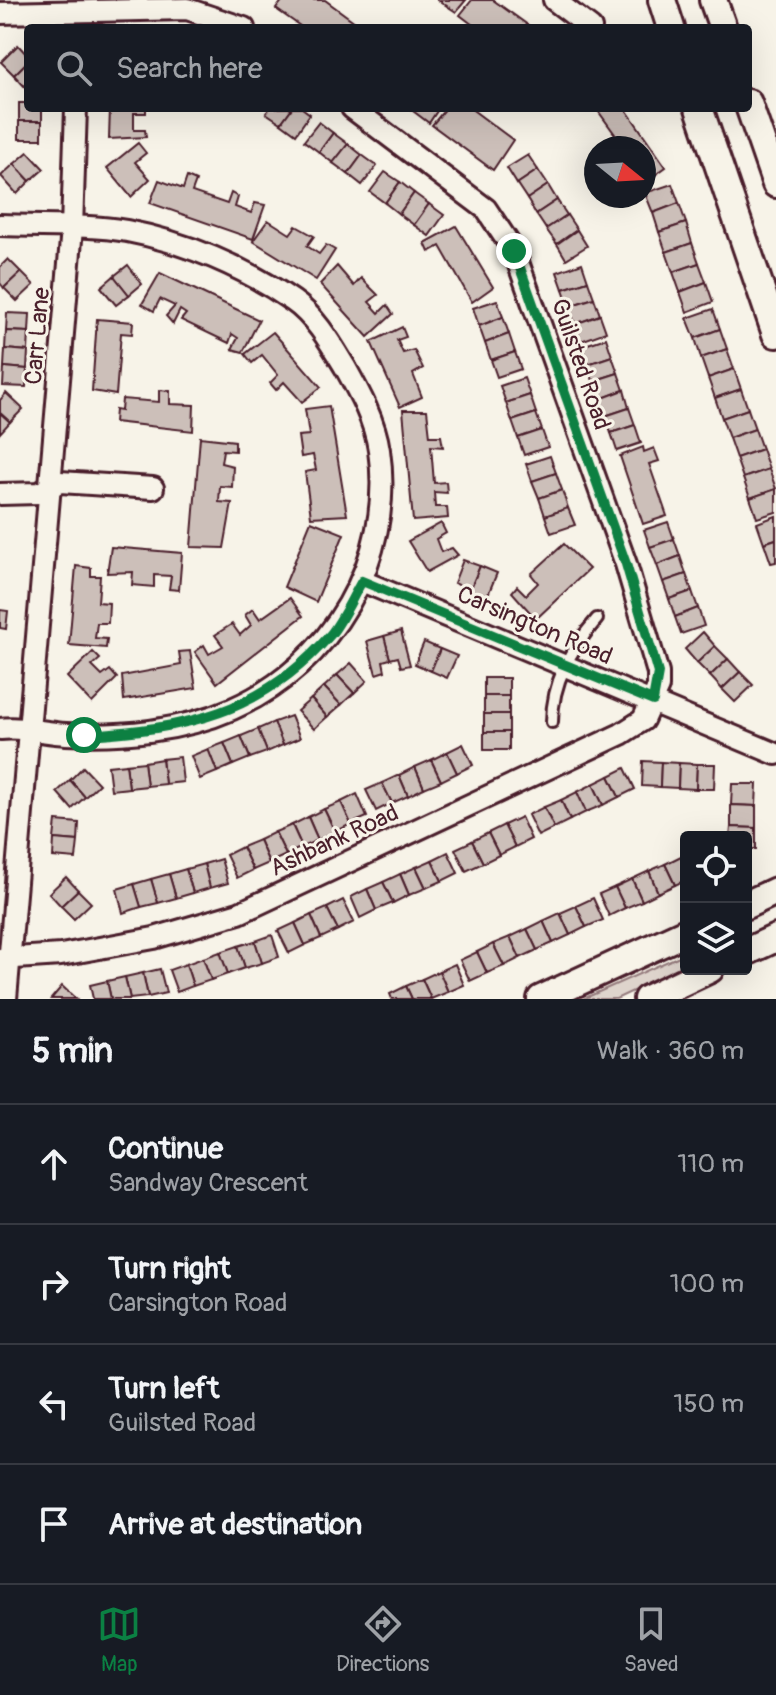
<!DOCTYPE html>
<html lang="en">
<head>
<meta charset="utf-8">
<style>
	body { margin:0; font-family:Pangolin,sans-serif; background:#242831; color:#f1f3f6 }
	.controls { position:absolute; right:24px; bottom:24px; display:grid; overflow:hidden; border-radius:8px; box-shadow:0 8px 32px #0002 }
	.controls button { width:72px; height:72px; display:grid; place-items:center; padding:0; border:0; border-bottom:2px solid #363941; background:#171b24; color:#f1f3f6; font:40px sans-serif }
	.compass { position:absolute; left:584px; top:136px; width:72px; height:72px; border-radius:50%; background:#171b24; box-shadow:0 8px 32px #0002; rotate:108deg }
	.stop { position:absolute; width:24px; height:24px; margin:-18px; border:6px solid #0b8043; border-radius:50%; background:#fff }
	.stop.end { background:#0b8043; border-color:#fff; box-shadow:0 2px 8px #0008 }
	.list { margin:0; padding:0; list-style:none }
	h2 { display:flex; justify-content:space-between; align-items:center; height:104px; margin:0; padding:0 32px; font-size:34px }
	h2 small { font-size:26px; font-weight:400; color:#9ea1a6 }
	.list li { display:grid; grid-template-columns:52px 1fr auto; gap:24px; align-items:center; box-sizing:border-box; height:120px; padding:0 32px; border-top:2px solid #363941 }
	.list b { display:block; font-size:30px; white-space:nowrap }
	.list p { margin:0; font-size:26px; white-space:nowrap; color:#9ea1a6 }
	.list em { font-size:26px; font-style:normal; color:#9ea1a6 }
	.icon { flex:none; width:44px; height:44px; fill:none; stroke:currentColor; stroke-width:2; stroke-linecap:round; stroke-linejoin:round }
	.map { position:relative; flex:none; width:776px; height:999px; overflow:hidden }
	.search { position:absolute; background:#171b24; box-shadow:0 8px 32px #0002; left:24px; right:24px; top:24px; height:88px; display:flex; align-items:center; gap:20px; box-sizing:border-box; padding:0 28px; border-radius:8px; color:#9ea1a6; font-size:30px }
	.sheet { height:584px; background:#171b24 }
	nav { display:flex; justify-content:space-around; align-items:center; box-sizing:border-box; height:112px; border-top:2px solid #363941; background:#171b24; font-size:22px; color:#9ea1a6 }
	nav a { display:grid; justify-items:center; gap:4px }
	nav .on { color:#0b8043 }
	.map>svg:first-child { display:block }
</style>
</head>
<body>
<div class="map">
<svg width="776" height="999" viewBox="0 0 776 999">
	<rect width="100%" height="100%" fill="#f7f3e8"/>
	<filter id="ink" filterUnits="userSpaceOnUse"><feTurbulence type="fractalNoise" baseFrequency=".0125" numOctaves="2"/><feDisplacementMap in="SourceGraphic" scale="16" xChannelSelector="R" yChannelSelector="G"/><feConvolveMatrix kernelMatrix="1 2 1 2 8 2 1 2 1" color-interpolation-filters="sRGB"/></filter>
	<g filter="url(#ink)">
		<path fill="#ded4cc" stroke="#947a7c" stroke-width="2" d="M686,953V966L616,999H583Z"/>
		<g fill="#ccbfb9" stroke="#4a1f2b" stroke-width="2">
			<path d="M283,0H325L355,22L351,28H303L276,9Z"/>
			<path d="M438,0H466L456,12Z"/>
			<path d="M472,0H493L532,28H477L460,15Z"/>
			<path d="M18,45L28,56V61L14,75L1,62Z"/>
			<path d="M28,61V86L26,88L14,75Z"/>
			<path d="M19,103H28V108H42V121H19Z"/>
			<path d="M110,108H146V113H134V130H145L146,137L109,139Z"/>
			<path d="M270,108H292L281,123L266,113Z"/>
			<path d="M292,108H302L310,114L296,134L281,123Z"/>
			<path d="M409,108H439L429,123Z"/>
			<path d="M446,108H470L513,140L493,170L432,125Z"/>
			<path d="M596,108H625L666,167L648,180L644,173V148H625Z"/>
			<rect x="19" y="121" width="23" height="18"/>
			<path d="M319,122L333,133L319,152L304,141Z"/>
			<path d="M333,133L348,144L333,163L319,152Z"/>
			<path d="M138,143L146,153L135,162L150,179L131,197L107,168Z"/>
			<path d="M348,144L362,155L348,174L333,163Z"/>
			<path d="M28,152L44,169L30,181L14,164Z"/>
			<path d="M362,155L377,166L362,185L348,174Z"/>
			<path d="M528,155L538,170L517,184L507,168Z"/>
			<path d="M14,164L30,181L17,194L1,176Z"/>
			<path d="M538,170L548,185L527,199L517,184Z"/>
			<path d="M385,172L400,182L385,203L370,192Z"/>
			<path d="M187,177L196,181L192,192L227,204L231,193L238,197L235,207L251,213L255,203L265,205L253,239L150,203L159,180L183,189Z"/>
			<path d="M400,182L414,193L399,214L385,203Z"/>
			<path d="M672,184L679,203L653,213L645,193Z"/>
			<path d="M548,185L557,200L536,214L527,199Z"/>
			<path d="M414,193L429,204L414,225L399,214Z"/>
			<path d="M557,200L567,215L546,229L536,214Z"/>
			<path d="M679,203L686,223L659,232L653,213Z"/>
			<path d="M429,204L444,215L429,236L414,225Z"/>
			<path d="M567,215L577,230L557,244L546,229Z"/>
			<path d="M268,220L290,234L296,226L314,236L307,246L319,254L326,245L335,250L316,280L253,241Z"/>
			<path d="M686,223L692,243L666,252L659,232Z"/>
			<path d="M456,226L493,287L472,302L440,246L429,252L425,243Z"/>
			<path d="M577,230L587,246L566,259L557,244Z"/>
			<path d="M692,243L699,263L673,272L666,252Z"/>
			<path d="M8,259L21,272L4,288L0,283V267Z"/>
			<path d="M582,263L588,281L563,289L557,272Z"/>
			<path d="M699,263L706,282L680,292L673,272Z"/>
			<path d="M128,265L142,284L129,295L114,276Z"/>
			<path d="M337,266L354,286L361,278L378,295L369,302L379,313L387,305L393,314L368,337L320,284Z"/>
			<path d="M21,272L34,285L17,301L4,288Z"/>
			<path d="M160,273L259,320L243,352L232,349L238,338L232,334L229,343L181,320L186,314L180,310L173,324L166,316L175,306L160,299L154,311L142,304Z"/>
			<path d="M114,276L129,295L116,305L101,287Z"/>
			<path d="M588,281L594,298L569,306L563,289Z"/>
			<path d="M706,282L713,302L687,312L680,292Z"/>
			<path d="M594,298L600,315L575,324L569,306Z"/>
			<path d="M497,300L503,317L479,326L473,308Z"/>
			<path d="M713,309L720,329L695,338L687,318Z"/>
			<path d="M7,313L30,314L29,332L6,331Z"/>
			<path d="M600,315L606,332L581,341L575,324Z"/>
			<path d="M503,317L509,334L485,343L479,326Z"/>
			<path d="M97,319L133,322L132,334L121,333L116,395L92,391Z"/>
			<path d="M402,327L406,337L397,340L403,353L414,350L423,368L413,374L422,397L400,407L371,342Z"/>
			<path d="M720,329L727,349L701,358L695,338Z"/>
			<path d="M6,331L29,332L28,351L5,349Z"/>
			<path d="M273,332L321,387L302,402L284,382L276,390L270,383L278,375L262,355L252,363L245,354Z"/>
			<path d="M509,334L515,352L491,360L485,343Z"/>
			<path d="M606,338L612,356L588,364L582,346Z"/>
			<path d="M5,349L28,351L27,369L4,367Z"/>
			<path d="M727,349L734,369L708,378L701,358Z"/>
			<path d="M515,352L521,369L497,377L491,360Z"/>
			<path d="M612,356L618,373L593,381L588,364Z"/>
			<path d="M4,367L27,369L26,387L3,386Z"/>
			<path d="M734,369L741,389L715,398L708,378Z"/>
			<path d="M618,373L624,390L600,399L593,381Z"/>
			<path d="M524,378L530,395L506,403L500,386Z"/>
			<path d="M741,389L748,409L722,418L715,398Z"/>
			<path d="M159,390L170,391V404L194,405L193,431L114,422L115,410L121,411L122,399L159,402Z"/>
			<path d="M624,390L629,408L605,416L600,399Z"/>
			<path d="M6,393L23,409L10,422L0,413V400Z"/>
			<path d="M530,395L536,413L512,421L506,403Z"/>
			<path d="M329,406L347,515L311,517L305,472L316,470L313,455L301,457L298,436L309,435L305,409Z"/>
			<path d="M629,408L635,425L611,433L605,416Z"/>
			<path d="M748,409L755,429L729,438L722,418Z"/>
			<path d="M403,410H427L430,436H441L443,447L431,446L434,483L446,482L447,493L434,492L435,507H447L448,518L413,521Z"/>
			<path d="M0,413L10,422L0,433Z"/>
			<path d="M536,413L542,430L518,438L512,421Z"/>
			<path d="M635,425L641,443L617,451L611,433Z"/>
			<path d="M755,429L762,449L736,458L729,438Z"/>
			<path d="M542,430L548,447L524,455L518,438Z"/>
			<path d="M200,437L235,441V451L223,450L221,463L233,466L232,487L220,486L219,502L232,503L224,548L191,547Z"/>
			<path d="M643,447L644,452L654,448L659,461L649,464L667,516L643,524L620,456Z"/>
			<path d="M762,449L769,469L743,478L736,458Z"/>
			<path d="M550,456L556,473L532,481L526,464Z"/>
			<path d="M769,469L776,489L750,498L743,478Z"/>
			<path d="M556,473L562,490L539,498L532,481Z"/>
			<path d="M776,489V512L757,518L750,498Z"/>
			<path d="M562,490L568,508L545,516L539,498Z"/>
			<path d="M568,508L575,525L551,533L545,516Z"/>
			<path d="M776,516V539L764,543L757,523Z"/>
			<path d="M311,521L344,534L316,602L284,587Z"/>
			<path d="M668,522L674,539L650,547L644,530Z"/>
			<path d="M441,523L446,533L436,539L441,552L452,548L458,555L427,572L408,541Z"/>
			<path d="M674,539L680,556L657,565L650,547Z"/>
			<path d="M776,539V562L771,563L764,543Z"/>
			<path d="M564,544L589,569L536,619L512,592L517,586L526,595L538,583L531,574Z"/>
			<path d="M111,547L182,553L179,590L169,589L171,576L154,575V587L132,585L133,572L107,573Z"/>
			<path d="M680,556L686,574L663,582L657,565Z"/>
			<path d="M463,560L480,566L470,590L454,583Z"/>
			<path d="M76,566L91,568V576H100L98,602L109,603L108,623H97L95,638L107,639L106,648L69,645Z"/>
			<path d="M480,566L497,573L487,597L470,590Z"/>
			<path d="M686,574L692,591L669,599L663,582Z"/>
			<path d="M692,591L698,608L675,617L669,599Z"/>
			<path d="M290,598L303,616L217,683L195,652L204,645L209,654L223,646L215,635L232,624L240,635L251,625L245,615L253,609L260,619Z"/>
			<path d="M698,608L704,626L681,634L675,617Z"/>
			<path d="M0,610L8,611L6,629L0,628Z"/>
			<path d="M401,631L410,665L401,667L398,657L390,659L384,636Z"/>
			<path d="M703,632L715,646L697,663L685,649Z"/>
			<path d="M384,636L390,659L383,661L385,671L376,674L367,641Z"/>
			<path d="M424,642L440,649L431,671L415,664Z"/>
			<path d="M715,646L728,659L710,676L697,663Z"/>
			<path d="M440,649L457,656L447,678L431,671Z"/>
			<path d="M190,651L196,688L124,700L122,676L181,665L179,652Z"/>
			<path d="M93,652L100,659L92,666L102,676L110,670L117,678L92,703L67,677Z"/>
			<path d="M728,659L740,672L722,689L710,676Z"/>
			<path d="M351,663L367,681L354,693L337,675Z"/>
			<path d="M740,672L753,685L735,702L722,689Z"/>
			<path d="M337,675L354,693L341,705L324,687Z"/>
			<rect x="484" y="678" width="25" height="18"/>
			<path d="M324,687L341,705L327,717L311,699Z"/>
			<rect x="484" y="696" width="25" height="18"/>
			<path d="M311,699L327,717L314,729L297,711Z"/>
			<rect x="484" y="714" width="25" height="18"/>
			<path d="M291,716L300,738L283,745L274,722Z"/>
			<path d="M274,722L283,745L267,752L258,729Z"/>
			<path d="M258,729L267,752L250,758L241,736Z"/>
			<rect x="484" y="732" width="25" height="18"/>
			<path d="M241,736L250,758L233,765L224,743Z"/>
			<path d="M224,743L233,765L217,772L208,749Z"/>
			<path d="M463,744L473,765L457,773L447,752Z"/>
			<path d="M208,749L217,772L200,779L191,756Z"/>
			<path d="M447,752L457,773L441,781L431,760Z"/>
			<path d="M180,757L183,782L165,784L162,759Z"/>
			<path d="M162,759L165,784L147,786L144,762Z"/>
			<path d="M431,760L441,781L424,788L415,767Z"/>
			<path d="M643,761L661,762L660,787L642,786Z"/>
			<path d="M144,762L147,786L129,788L126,764Z"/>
			<path d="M661,762L679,763L678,788L660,787Z"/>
			<path d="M679,763L697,764L696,789L678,788Z"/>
			<path d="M126,764L129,788L111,790L108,766Z"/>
			<path d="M697,764H715L714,789H696Z"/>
			<path d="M83,767L99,784L85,797L70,780Z"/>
			<path d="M415,767L424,788L408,796L399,775Z"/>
			<path d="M625,768L635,789L619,797L609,776Z"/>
			<path d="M399,775L408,796L392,803L382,783Z"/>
			<path d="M609,776L619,797L603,805L593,784Z"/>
			<path d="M70,780L85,797L72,809L57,792Z"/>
			<path d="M382,783L392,803L376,811L366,790Z"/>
			<path d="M593,784L603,805L586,812L577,792Z"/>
			<path d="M732,784H757L756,806L731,805Z"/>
			<path d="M577,792L586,812L570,820L561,800Z"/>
			<path d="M357,794L367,817L351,824L341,802Z"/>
			<path d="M561,800L570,820L554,828L544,807Z"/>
			<path d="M341,802L351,824L335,832L324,809Z"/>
			<path d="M731,805L756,806V828L731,827Z"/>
			<path d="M544,807L554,828L538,836L528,815Z"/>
			<path d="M324,809L335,832L318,840L308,817Z"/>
			<path d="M308,817L318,840L302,847L292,825Z"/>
			<path d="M521,817L531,839L515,847L504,825Z"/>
			<path d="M56,821L79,823L78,841L54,839Z"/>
			<path d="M292,825L302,847L286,855L275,832Z"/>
			<path d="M504,825L515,847L499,855L488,833Z"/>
			<path d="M731,827L756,828V849H746V837H730Z"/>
			<path d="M275,832L286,855L269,863L259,840Z"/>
			<path d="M488,833L499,855L483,863L472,841Z"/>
			<path d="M54,839L78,841L76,859L53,857Z"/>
			<path d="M259,840L269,863L253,870L242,847Z"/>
			<path d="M472,841L483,863L466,871L455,849Z"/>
			<path d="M242,847L253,870L237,878L226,855Z"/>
			<path d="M448,852L458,873L442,881L432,860Z"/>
			<path d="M681,856L686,880L675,885L665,864Z"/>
			<path d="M221,859L228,883L210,888L204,864Z"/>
			<path d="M432,860L442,881L426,888L416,867Z"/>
			<path d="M204,864L210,888L193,893L186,869Z"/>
			<path d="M665,864L675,885L658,893L649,871Z"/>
			<path d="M416,867L426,888L409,895L400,874Z"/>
			<path d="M186,869L193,893L176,898L169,874Z"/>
			<path d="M649,871L658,893L642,901L632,879Z"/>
			<path d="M169,874L176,898L158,903L151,879Z"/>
			<path d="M400,874L409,895L393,903L383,882Z"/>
			<path d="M66,877L78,890L61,906L49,893Z"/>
			<path d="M151,879L158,903L141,907L134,884Z"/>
			<path d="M632,879L642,901L625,908L615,887Z"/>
			<path d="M383,882L393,903L376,910L367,889Z"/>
			<path d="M134,884L141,907L123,913L117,889Z"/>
			<path d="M615,887L625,908L609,916L599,894Z"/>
			<path d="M367,889L376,910L360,918L351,897Z"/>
			<path d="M78,890L91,903L74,919L61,906Z"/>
			<path d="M593,898L603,920L586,927L576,906Z"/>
			<path d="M343,900L354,922L338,930L327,908Z"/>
			<path d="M576,906L586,927L570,935L560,913Z"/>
			<path d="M327,908L338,930L321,938L311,915Z"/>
			<path d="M560,913L570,935L553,943L543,921Z"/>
			<path d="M311,915L321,938L305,945L295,923Z"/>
			<path d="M543,921L553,943L537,950L527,929Z"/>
			<path d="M295,923L305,945L289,953L278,931Z"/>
			<path d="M527,929L537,950L520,958L510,937Z"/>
			<path d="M272,935L279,957L262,963L255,941Z"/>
			<path d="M510,937L520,958L504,966L493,944Z"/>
			<path d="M255,941L262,963L245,968L238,946Z"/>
			<path d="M493,944L504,966L487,973L477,952Z"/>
			<path d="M238,946L245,968L228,974L220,952Z"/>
			<path d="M220,952L228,974L211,980L203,958Z"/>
			<path d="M477,952L487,973L470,981L460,960Z"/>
			<path d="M203,958L211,980L193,986L186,964Z"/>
			<path d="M186,964L193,986L177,992L169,970Z"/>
			<path d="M455,964L464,985L448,992L439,971Z"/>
			<path d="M160,969L166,993L148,997L143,973Z"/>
			<path d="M439,971L448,992L431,999L422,979Z"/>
			<path d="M143,973L148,997L130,999L125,977Z"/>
			<path d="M125,977L130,999H111L107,981Z"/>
			<path d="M422,979L431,999H412L406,986Z"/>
			<path d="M107,981L111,999H93L90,985Z"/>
			<path d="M62,986L76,999H51Z"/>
			<path d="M406,986L412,999H392L390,994Z"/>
		</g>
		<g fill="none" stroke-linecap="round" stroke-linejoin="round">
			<g stroke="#4a1f2b" stroke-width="16">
				<path id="service" d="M552,722C552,682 571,649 597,619"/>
			</g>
			<g stroke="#4a1f2b" stroke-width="26">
				<g id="minor">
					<path d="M554,0L591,28"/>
					<path d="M0,13L187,9L244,28"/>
					<path d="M0,225C41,227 86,224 127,231C185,242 244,267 293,301C315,316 331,344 345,367C359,392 375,421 379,450C395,559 331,666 232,709C182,731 120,737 66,734C44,733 22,726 0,729"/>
					<path d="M0,494L39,493L60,482L153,488"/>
					<path d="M362,581L776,754"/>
					<path d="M0,959L61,955L154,938L239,913L621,734L643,720L658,687V673L626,564L514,251L486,209L352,108"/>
					<path d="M6,999L72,228L76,108"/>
				</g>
			</g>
			<g stroke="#4a1f2b" stroke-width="32">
				<g id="tertiary">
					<path d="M662,0L671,28"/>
					<path d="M713,0L723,28"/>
					<path d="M748,103L776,184"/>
					<path d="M699,108L776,334"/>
					<path d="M746,905L776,891"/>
					<path d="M746,952L776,938"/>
					<path d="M541,999L686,932"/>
					<path d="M647,999L710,969"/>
				</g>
			</g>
			<use href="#service" stroke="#f7f3e8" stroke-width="10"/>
			<use href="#minor" stroke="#f7f3e8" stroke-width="20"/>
			<use href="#tertiary" stroke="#f7f3e8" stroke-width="26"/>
		</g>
	</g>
	<g fill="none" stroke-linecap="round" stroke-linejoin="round" filter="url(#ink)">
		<path stroke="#0b8043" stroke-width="10" d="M84,735C185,729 262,714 331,634C343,619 352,598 362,581L653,701L658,673L626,564L514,251"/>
	</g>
	<g text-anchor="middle" stroke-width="6" stroke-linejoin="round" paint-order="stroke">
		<g font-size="24" fill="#4a1f2b" stroke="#f7f3e8">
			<text transform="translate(37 336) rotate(-85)" y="8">Carr Lane</text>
			<text transform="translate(581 364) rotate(71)" y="8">Guilsted Road</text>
			<text transform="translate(535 625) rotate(23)" y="8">Carsington Road</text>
			<text transform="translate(334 840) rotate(-25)" y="8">Ashbank Road</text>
		</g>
	</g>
</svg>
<div class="controls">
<button><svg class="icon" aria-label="locate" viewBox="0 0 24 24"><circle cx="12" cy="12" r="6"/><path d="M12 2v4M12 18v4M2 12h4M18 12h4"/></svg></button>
<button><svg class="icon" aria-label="layers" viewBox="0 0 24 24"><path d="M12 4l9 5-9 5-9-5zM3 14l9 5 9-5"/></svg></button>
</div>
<svg class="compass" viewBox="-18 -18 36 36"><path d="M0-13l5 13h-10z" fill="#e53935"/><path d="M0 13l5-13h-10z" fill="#9ea1a6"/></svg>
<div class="stop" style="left:84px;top:735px"></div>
<div class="stop end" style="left:514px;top:251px"></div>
<div class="search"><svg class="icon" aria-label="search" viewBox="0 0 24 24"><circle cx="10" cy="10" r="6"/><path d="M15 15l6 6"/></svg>Search here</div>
</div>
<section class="sheet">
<h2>5 min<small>Walk · 360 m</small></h2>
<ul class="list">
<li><svg class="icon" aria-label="ahead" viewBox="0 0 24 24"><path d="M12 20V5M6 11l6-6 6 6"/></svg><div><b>Continue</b><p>Sandway Crescent</p></div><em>110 m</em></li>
<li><svg class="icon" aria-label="right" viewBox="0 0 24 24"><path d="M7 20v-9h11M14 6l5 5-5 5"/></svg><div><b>Turn right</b><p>Carsington Road</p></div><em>100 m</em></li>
<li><svg class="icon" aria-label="left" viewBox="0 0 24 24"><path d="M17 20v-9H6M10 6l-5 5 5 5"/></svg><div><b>Turn left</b><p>Guilsted Road</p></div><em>150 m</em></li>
<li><svg class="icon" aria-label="arrive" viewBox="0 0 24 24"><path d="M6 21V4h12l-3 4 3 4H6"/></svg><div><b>Arrive at destination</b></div></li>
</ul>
</section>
<nav>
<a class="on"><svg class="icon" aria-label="map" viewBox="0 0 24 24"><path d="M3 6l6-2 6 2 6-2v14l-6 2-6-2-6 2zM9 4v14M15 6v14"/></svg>Map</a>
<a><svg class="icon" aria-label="directions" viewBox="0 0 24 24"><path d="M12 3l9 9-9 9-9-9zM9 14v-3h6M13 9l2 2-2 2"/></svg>Directions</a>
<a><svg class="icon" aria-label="saved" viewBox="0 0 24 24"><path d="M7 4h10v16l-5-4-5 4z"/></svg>Saved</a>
</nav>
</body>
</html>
